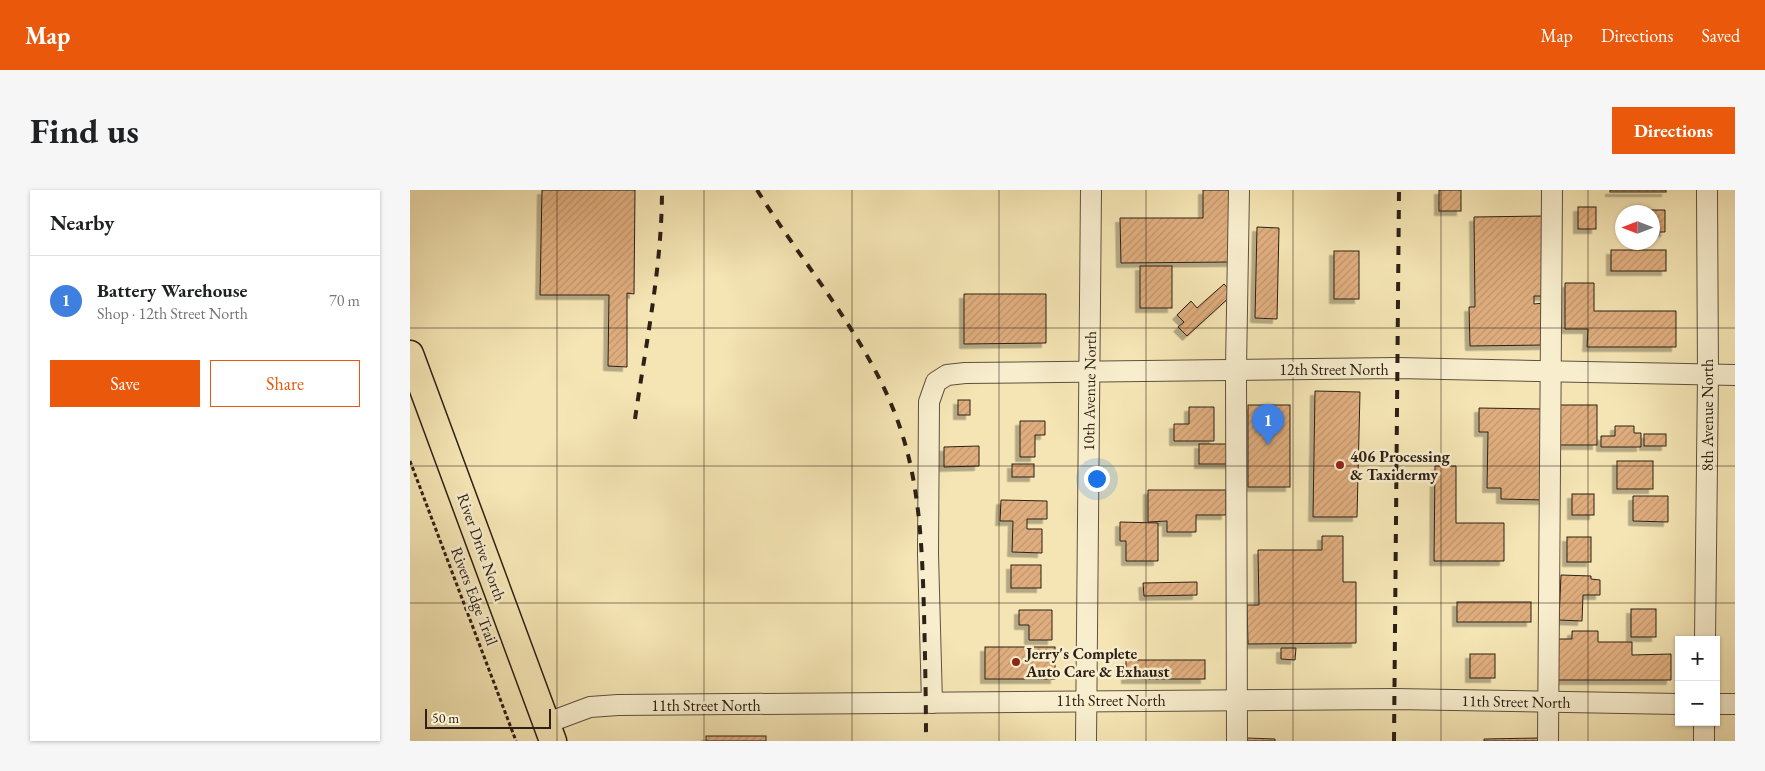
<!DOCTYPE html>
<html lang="en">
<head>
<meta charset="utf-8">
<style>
	body { margin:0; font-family:"EB Garamond",serif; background:#f6f6f6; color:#202124 }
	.controls { position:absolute; right:15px; bottom:15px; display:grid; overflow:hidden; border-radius:0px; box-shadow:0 1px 4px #0004 }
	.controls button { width:45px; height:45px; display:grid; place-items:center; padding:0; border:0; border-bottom:1px solid #e0e0e0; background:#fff; color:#202124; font:25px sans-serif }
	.compass { position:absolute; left:1205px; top:15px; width:45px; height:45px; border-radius:50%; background:#fff; box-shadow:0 1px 4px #0004; rotate:270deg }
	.scale { position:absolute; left:15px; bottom:12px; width:126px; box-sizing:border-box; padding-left:5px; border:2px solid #2d2016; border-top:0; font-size:14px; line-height:18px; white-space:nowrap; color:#2d2016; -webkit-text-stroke:4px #f8eece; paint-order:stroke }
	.you { position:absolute; left:686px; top:288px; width:18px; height:18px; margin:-12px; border:4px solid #fff; border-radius:50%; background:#1a73e8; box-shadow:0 0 0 8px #1a73e833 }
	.badge { display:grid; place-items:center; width:32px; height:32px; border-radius:50%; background:#ea580c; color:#fff; font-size:16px; font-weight:700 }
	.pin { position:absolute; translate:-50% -41px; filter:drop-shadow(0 1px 2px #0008) }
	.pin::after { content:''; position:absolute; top:26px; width:18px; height:15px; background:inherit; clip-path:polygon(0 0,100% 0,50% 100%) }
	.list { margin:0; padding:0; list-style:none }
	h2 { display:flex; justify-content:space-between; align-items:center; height:65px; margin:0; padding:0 20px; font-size:21px }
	h2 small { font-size:16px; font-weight:400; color:#757577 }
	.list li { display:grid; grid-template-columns:32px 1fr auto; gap:15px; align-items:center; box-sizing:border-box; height:90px; padding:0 20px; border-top:1px solid #e0e0e0 }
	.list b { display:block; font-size:19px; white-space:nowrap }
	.list p { margin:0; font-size:16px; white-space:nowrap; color:#757577 }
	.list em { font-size:16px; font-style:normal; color:#757577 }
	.actions { display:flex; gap:10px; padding:15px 20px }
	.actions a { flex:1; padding:11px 0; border:1px solid #ea580c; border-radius:0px; text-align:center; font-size:18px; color:#ea580c }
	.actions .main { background:#ea580c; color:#fff }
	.map { position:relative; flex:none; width:1325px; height:551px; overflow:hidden; border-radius:0px }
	header { display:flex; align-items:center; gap:30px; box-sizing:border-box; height:70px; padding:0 25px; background:#ea580c; color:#fff }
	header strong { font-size:24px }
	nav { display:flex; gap:28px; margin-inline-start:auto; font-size:18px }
	.intro { display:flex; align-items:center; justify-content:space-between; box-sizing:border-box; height:120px; padding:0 30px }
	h1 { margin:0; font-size:35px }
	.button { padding:12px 22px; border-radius:0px; background:#ea580c; color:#fff; font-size:18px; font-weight:700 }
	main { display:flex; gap:30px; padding:0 30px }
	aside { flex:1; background:#fff; border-radius:0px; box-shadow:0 1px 4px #0004 }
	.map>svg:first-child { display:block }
</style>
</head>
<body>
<header>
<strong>Map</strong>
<nav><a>Map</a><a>Directions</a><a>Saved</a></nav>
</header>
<div class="intro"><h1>Find us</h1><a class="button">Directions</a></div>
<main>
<aside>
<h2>Nearby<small></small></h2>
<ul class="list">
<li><span class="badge" style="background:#3f7fe0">1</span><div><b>Battery Warehouse</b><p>Shop · 12th Street North</p></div><em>70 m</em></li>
</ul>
<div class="actions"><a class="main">Save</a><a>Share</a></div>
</aside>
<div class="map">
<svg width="1325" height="551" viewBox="0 0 1325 551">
	<defs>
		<pattern id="building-hatch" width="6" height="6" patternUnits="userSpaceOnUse" patternTransform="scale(1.25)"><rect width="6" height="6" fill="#e0ae7e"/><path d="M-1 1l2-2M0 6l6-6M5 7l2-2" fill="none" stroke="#c0956c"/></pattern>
		<filter id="shadow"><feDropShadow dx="-4.5" dy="4.5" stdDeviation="0" flood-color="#0004"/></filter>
	</defs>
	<rect width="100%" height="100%" fill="#f5e5b4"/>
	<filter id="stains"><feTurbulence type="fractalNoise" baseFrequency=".004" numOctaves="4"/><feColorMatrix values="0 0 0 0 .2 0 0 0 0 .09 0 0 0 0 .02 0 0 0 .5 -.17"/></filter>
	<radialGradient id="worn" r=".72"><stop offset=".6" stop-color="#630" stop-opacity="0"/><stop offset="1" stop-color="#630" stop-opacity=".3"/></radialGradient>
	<g fill="url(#building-hatch)" stroke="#2d2016" filter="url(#shadow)">
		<path d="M132,0H225L224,104L217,103V177L198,176L199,105H130Z"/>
		<path d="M793,0H822V72L711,73L710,28H793Z"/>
		<rect x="1029" y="0" width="22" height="21"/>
		<rect x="1200" y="0" width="56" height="2"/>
		<rect x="1168" y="17" width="18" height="22"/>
		<path d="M1223,20H1255V42H1242V22H1223Z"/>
		<path d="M1135,26L1136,106H1124V114L1134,113V155L1060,156L1059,117H1065L1064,27Z"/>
		<path d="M847,37L869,38L867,129L845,128Z"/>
		<rect x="1201" y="60" width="55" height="21"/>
		<rect x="924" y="61" width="25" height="48"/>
		<rect x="730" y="76" width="32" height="42"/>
		<path d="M1155,93H1184V121H1266V157H1177L1178,139H1155Z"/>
		<path d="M814,94L823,104L777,146L768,137L774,132L767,125L781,111L787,118Z"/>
		<path d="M554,104H636V153L554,154Z"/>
		<path d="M905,201L950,202L947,327H903Z"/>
		<rect x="548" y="210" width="12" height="15"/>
		<rect x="838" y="215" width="42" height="82"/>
		<rect x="1148" y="215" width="39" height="40"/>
		<path d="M779,217H804V251H764V234H779Z"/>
		<path d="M1069,218L1134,219L1133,310L1091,309V298H1077L1078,242H1069Z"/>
		<path d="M610,231H635V245H625V267H610Z"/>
		<path d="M1205,236H1224V243H1231V257H1191V246H1205Z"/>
		<rect x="1234" y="244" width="22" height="12"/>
		<rect x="789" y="254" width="33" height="20"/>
		<path d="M569,256V276L534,277V257Z"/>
		<rect x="1207" y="271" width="36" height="28"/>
		<rect x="602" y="274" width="22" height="13"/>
		<path d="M1025,276H1046V333H1094V371H1024Z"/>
		<path d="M738,300H816V325H786V342H757V331L738,332Z"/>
		<rect x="1162" y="304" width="22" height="21"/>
		<path d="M1223,306H1258V332L1223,331Z"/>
		<path d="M591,310L637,311V329H617V339H632V363L602,362L603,331H590Z"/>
		<path d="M710,332L748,333V371H716V351H710Z"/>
		<path d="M912,346H933V392H946V453L838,454L837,415H849L848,360H912Z"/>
		<rect x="1157" y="347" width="24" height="25"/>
		<rect x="601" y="375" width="30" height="23"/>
		<path d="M1151,385L1181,386V389L1190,390V405H1173L1172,431L1149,430Z"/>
		<path d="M787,392V405L734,406L733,393Z"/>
		<rect x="1047" y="412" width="74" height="20"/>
		<rect x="1221" y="419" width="25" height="28"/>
		<path d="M609,420H642V450H619V435H609Z"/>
		<path d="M1162,441H1188V452H1222V465L1261,464V490H1147V449H1162Z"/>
		<rect x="575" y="457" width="70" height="32"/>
		<path d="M871,458H886L885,470L871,469Z"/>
		<rect x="1060" y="464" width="25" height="24"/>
		<rect x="716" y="470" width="79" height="19"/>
		<rect x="296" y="546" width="60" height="5"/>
		<path d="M837,548L865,549V551H837Z"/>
		<path d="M1129,548V551H1074V549Z"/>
	</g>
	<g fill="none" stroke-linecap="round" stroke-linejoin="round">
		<g stroke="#5f513e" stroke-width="22">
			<g id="minor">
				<path d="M1295,450L1298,185L1297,0"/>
				<path d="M522,513L518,364L519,212L526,192L537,185L555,183L987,178L1325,185"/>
				<path d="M1306,514H1325"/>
				<path d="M137,533L180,517L208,515L985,509L1269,514"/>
				<path d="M676,551L681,0"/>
				<path d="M827,551L826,179L829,0"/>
				<path d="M1138,551L1142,0"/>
				<path d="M1294,551V532"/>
			</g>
		</g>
		<g stroke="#2d2016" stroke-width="29">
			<path id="major" d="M0,164L143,551"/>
		</g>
		<path stroke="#2d2016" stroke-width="3" stroke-dasharray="4 2.5" stroke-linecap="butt" d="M0,271L106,551"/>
		<use href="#minor" stroke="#f8eece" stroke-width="20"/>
		<use href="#major" stroke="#f5e5b4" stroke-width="26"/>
		<g stroke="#2d2016" stroke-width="4" stroke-dasharray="9 9" stroke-linecap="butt">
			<path d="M347,0C393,74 457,147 487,229C510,291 512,356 514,422C515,465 516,508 516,551"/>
			<path d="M225,229C236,153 252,76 252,0"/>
			<path d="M984,551L989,0"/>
		</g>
	</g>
	<path fill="none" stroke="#2d2016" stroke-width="1" stroke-opacity="0.55" d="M147,0V551M294,0V551M442,0V551M589,0V551M736,0V551M883,0V551M1031,0V551M1178,0V551M0,138H1325M0,276H1325M0,413H1325"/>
	<g fill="#8f2418" stroke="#f8eece" stroke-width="2">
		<circle cx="930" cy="275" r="5"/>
		<circle cx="606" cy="472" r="5"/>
	</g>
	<g text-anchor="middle" stroke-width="5" stroke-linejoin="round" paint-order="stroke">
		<g font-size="16" fill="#2d2016" stroke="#f8eece">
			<text x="924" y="185">12th Street North</text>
			<text transform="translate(679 201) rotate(-89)" y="6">10th Avenue North</text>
			<text transform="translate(1297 225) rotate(-90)" y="6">8th Avenue North</text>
			<text transform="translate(72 357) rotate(70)" y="6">River Drive North</text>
			<text transform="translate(65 406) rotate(69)" y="6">Rivers Edge Trail</text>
			<text x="701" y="516">11th Street North</text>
			<text transform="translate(1106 511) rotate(1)" y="6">11th Street North</text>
			<text x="296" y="521">11th Street North</text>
		</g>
		<g font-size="16" font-weight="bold" fill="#2d2016" stroke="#f8eece" text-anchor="start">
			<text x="940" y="272">406 Processing<tspan x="940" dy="18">&amp; Taxidermy</tspan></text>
			<text x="616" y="469">Jerry's Complete<tspan x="616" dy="18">Auto Care &amp; Exhaust</tspan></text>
		</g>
	</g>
	<rect width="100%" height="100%" filter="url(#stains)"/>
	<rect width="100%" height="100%" fill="url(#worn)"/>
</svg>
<div class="controls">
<button>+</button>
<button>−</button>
</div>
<svg class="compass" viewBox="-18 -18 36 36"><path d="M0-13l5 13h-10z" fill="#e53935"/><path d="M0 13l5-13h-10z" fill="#757577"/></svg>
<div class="scale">50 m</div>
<div class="you"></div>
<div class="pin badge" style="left:858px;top:255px;background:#3f7fe0">1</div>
</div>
</main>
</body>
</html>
